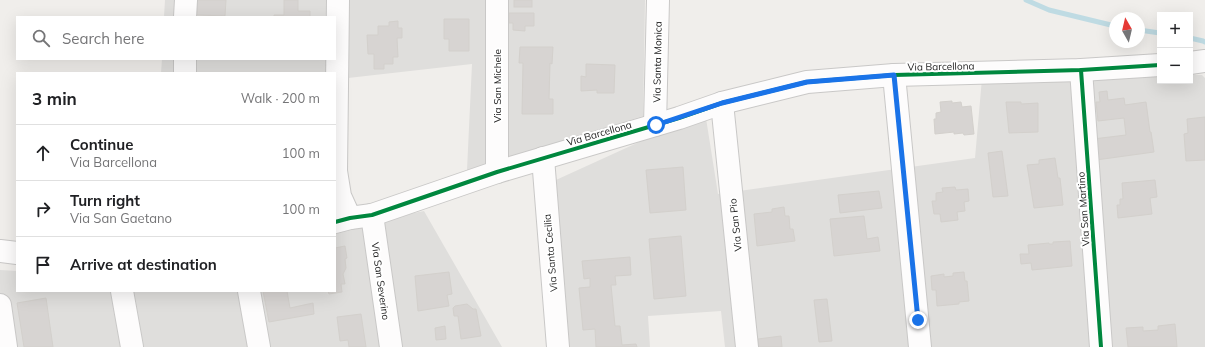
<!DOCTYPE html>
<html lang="en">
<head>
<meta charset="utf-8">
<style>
	body { margin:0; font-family:Mulish,sans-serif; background:#f6f6f6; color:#202124 }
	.controls { position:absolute; right:12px; top:12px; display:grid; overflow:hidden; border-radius:0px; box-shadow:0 4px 16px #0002 }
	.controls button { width:36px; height:36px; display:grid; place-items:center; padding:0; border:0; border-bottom:1px solid #e0e0e0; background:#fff; color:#202124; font:20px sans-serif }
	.compass { position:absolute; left:1109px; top:12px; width:36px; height:36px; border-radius:50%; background:#fff; box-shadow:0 4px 16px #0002; rotate:352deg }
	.stop { position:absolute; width:12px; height:12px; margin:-9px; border:3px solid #1a73e8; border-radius:50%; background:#fff }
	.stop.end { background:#1a73e8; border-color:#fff; box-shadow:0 1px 4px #0008 }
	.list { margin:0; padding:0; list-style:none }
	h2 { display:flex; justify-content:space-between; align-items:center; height:52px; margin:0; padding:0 16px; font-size:17px }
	h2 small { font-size:13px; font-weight:400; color:#757577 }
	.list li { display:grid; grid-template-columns:26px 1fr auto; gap:12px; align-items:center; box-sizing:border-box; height:56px; padding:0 16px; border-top:1px solid #e0e0e0 }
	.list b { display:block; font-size:15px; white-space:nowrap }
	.list p { margin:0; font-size:13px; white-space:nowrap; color:#757577 }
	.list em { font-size:13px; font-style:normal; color:#757577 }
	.icon { flex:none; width:22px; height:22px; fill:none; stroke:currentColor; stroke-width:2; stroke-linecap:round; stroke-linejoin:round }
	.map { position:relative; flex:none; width:1205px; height:347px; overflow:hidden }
	.search { position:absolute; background:#fff; box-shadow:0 4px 16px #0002; left:16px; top:16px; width:320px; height:44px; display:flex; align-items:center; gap:10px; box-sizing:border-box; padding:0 14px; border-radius:0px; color:#757577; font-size:15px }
	.panel { position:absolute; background:#fff; box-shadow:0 4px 16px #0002; left:16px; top:72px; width:320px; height:220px; border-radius:0px }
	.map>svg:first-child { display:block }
</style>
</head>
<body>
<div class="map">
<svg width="1205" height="347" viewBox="0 0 1205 347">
	<rect width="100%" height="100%" fill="#f0eeeb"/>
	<g fill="#dfdedc">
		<path d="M165,0H645L643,116L467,170L472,64L348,78L335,73H161L162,59H335V17H164Z"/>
		<path d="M983,67L1160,74V81H1190V75H1202L1205,78V347H725L721,311L648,316L650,347H556L534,190L705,112L718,194L975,158Z"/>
		<path d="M424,211L502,347H0V270L17,271V291H335V229Z"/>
	</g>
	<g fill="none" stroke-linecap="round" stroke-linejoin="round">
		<g stroke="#bfdbe3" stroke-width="5">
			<path d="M1026,0L1049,10L1115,26"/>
			<path d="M1139,30L1160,33"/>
			<path d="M1190,38L1203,41L1205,42"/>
		</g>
	</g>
	<g fill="#d7d4d2" stroke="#d3d0cc">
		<path d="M197,0H226L225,16L197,15Z"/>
		<path d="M284,0H298V11H310V17H274V15H284Z"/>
		<rect x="514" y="0" width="18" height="7"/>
		<path d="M509,13H534V26H525V31L513,30V23H509Z"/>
		<path d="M444,19H469V51H449V39H444Z"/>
		<path d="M398,21V28H402V38H397L398,57H393V64H384V69H374V54H368L367,35H378V26H389V22Z"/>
		<path d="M520,47H553L552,64L550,63L549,99H553V114H522L523,63H519Z"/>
		<path d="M586,64L615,65L614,93H597V90L581,91V76L586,77Z"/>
		<path d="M1107,91L1108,100L1124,98L1125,105L1146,102L1150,132H1151L1154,152L1096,160L1093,139L1126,135L1124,118L1098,121L1096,102H1100L1099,92Z"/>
		<path d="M952,101V103L961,102L962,107L971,106L974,134L964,135L963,133L954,134V132L935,134L934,119H936V113L941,112L940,102Z"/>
		<path d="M1006,102H1021V104L1038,103V132L1009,133Z"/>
		<path d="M1205,117V160L1186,161L1184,134L1188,133L1187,119Z"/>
		<path d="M1002,151L1008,196L993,197L988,153Z"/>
		<path d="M1055,158L1058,178H1060L1063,205L1034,208L1027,165L1039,164V160Z"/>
		<path d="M683,167L686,210L650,213L646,170Z"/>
		<path d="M1155,180L1157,197L1150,198L1152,214L1118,218L1117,205H1120V199H1123L1122,183Z"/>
		<path d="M955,187L956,190L968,189L969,201L964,202L965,211L957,212L958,220L941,222L940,214H934L932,201H936V193L943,192L942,188Z"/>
		<path d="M879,191L882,208L840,213L838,195Z"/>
		<path d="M784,207L785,216H789L790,229H793L795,241L757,246L754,214L772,212V209Z"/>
		<path d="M864,216L867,239L878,237L880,251L834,256L830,219Z"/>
		<path d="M681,236L686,296L654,299L649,239Z"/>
		<path d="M1070,241L1072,266L1032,270L1031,263L1021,264L1020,254H1029L1028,245L1049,243V244H1053V242Z"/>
		<path d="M345,246L347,258L345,259L346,268L343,274L345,284H341L342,292L329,294L328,291H335V248Z"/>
		<path d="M630,257L631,275L615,276L616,285H611L615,326H620L622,345L636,344L637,347H596L595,329L583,330L579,288L590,287V278L584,279L582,261Z"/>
		<path d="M449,272L452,294L447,295L449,306L418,311L415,276Z"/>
		<path d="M964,272L965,281H967L969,301L959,302V304L937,306L936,290H932L931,276L944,274V277L953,276V273Z"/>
		<path d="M263,291H287L290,308L313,303L314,314L269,322Z"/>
		<path d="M46,298L53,347H24L17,303Z"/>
		<path d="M827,299L832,341L819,342L814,300Z"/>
		<path d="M467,304L473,309H476L481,336L461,339L458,316H454L453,308L455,306Z"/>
		<path d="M361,314L366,347H349L348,340L340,341L337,317Z"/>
		<path d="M1175,324L1177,347H1128L1126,328L1143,327V331L1158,330V326Z"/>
		<path d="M445,326L446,339L436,340L435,328Z"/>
		<path d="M781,336L782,347H759L758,339Z"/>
	</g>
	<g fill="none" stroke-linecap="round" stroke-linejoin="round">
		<g stroke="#c9c8c7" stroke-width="24">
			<g id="minor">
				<path d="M338,0L336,171L340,196L350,218"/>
				<path d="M185,17L186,0"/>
				<path d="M1190,63L1205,61"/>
				<path d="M1081,70L1101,347"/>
				<path d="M185,73V59"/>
				<path d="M894,75L920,347"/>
				<path d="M722,103L747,347"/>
				<path d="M655,125L658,0"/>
				<path d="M543,158L558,347"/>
				<path d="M497,172V0"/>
				<path d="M372,215L391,347"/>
				<path d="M335,222L350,218L372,215L497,172L679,118L722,103L807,82L894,75L1081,70L1160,65"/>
				<path d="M0,251L17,253"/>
				<path d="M122,291L132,347"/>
				<path d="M249,291L259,347"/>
				<path d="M0,305L6,347"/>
			</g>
		</g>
		<use href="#minor" stroke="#fdfcfc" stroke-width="22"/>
		<g stroke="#fff" stroke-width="6">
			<g id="cycleway">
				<path d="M1081,70L1101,347"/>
				<path d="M335,222L350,218L372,215L497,172L679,118L722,103L807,82L894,75L1081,70L1160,65"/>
			</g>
		</g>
		<use href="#cycleway" stroke="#00873e" stroke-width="4"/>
	</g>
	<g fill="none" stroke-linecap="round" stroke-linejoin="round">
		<path stroke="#1a73e8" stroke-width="5" d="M656,125L722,103L807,82L894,75L918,320"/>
	</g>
	<g text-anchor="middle" stroke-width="4" stroke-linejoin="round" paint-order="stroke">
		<g font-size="10" fill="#222" stroke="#fff">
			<text transform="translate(657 62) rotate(-89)" y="4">Via Santa Monica</text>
			<text transform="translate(941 66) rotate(-1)" y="4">Via Barcellona</text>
			<text transform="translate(497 86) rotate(-90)" y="4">Via San Michele</text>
			<text transform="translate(599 133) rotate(-16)" y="4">Via Barcellona</text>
			<text transform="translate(1083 209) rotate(-94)" y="4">Via San Martino</text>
			<text transform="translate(735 225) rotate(-96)" y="4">Via San Pio</text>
			<text transform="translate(550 253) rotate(-95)" y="4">Via Santa Cecilia</text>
			<text transform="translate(381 281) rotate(82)" y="4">Via San Severino</text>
		</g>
	</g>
</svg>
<div class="controls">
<button>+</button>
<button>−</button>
</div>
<svg class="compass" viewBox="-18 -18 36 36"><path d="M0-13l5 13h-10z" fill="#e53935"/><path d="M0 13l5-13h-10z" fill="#757577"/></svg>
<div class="stop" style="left:656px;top:125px"></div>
<div class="stop end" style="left:918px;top:320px"></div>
<div class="search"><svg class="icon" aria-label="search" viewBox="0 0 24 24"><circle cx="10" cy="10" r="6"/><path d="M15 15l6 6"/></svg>Search here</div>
<section class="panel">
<h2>3 min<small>Walk · 200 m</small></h2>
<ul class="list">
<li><svg class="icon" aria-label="ahead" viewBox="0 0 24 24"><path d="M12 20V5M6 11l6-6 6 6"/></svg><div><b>Continue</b><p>Via Barcellona</p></div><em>100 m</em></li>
<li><svg class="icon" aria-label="right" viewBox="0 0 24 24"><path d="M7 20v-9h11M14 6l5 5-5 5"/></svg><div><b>Turn right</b><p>Via San Gaetano</p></div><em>100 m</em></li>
<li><svg class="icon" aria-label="arrive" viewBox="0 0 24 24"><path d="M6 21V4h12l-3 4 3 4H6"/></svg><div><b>Arrive at destination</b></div></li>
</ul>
</section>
</div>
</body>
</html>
